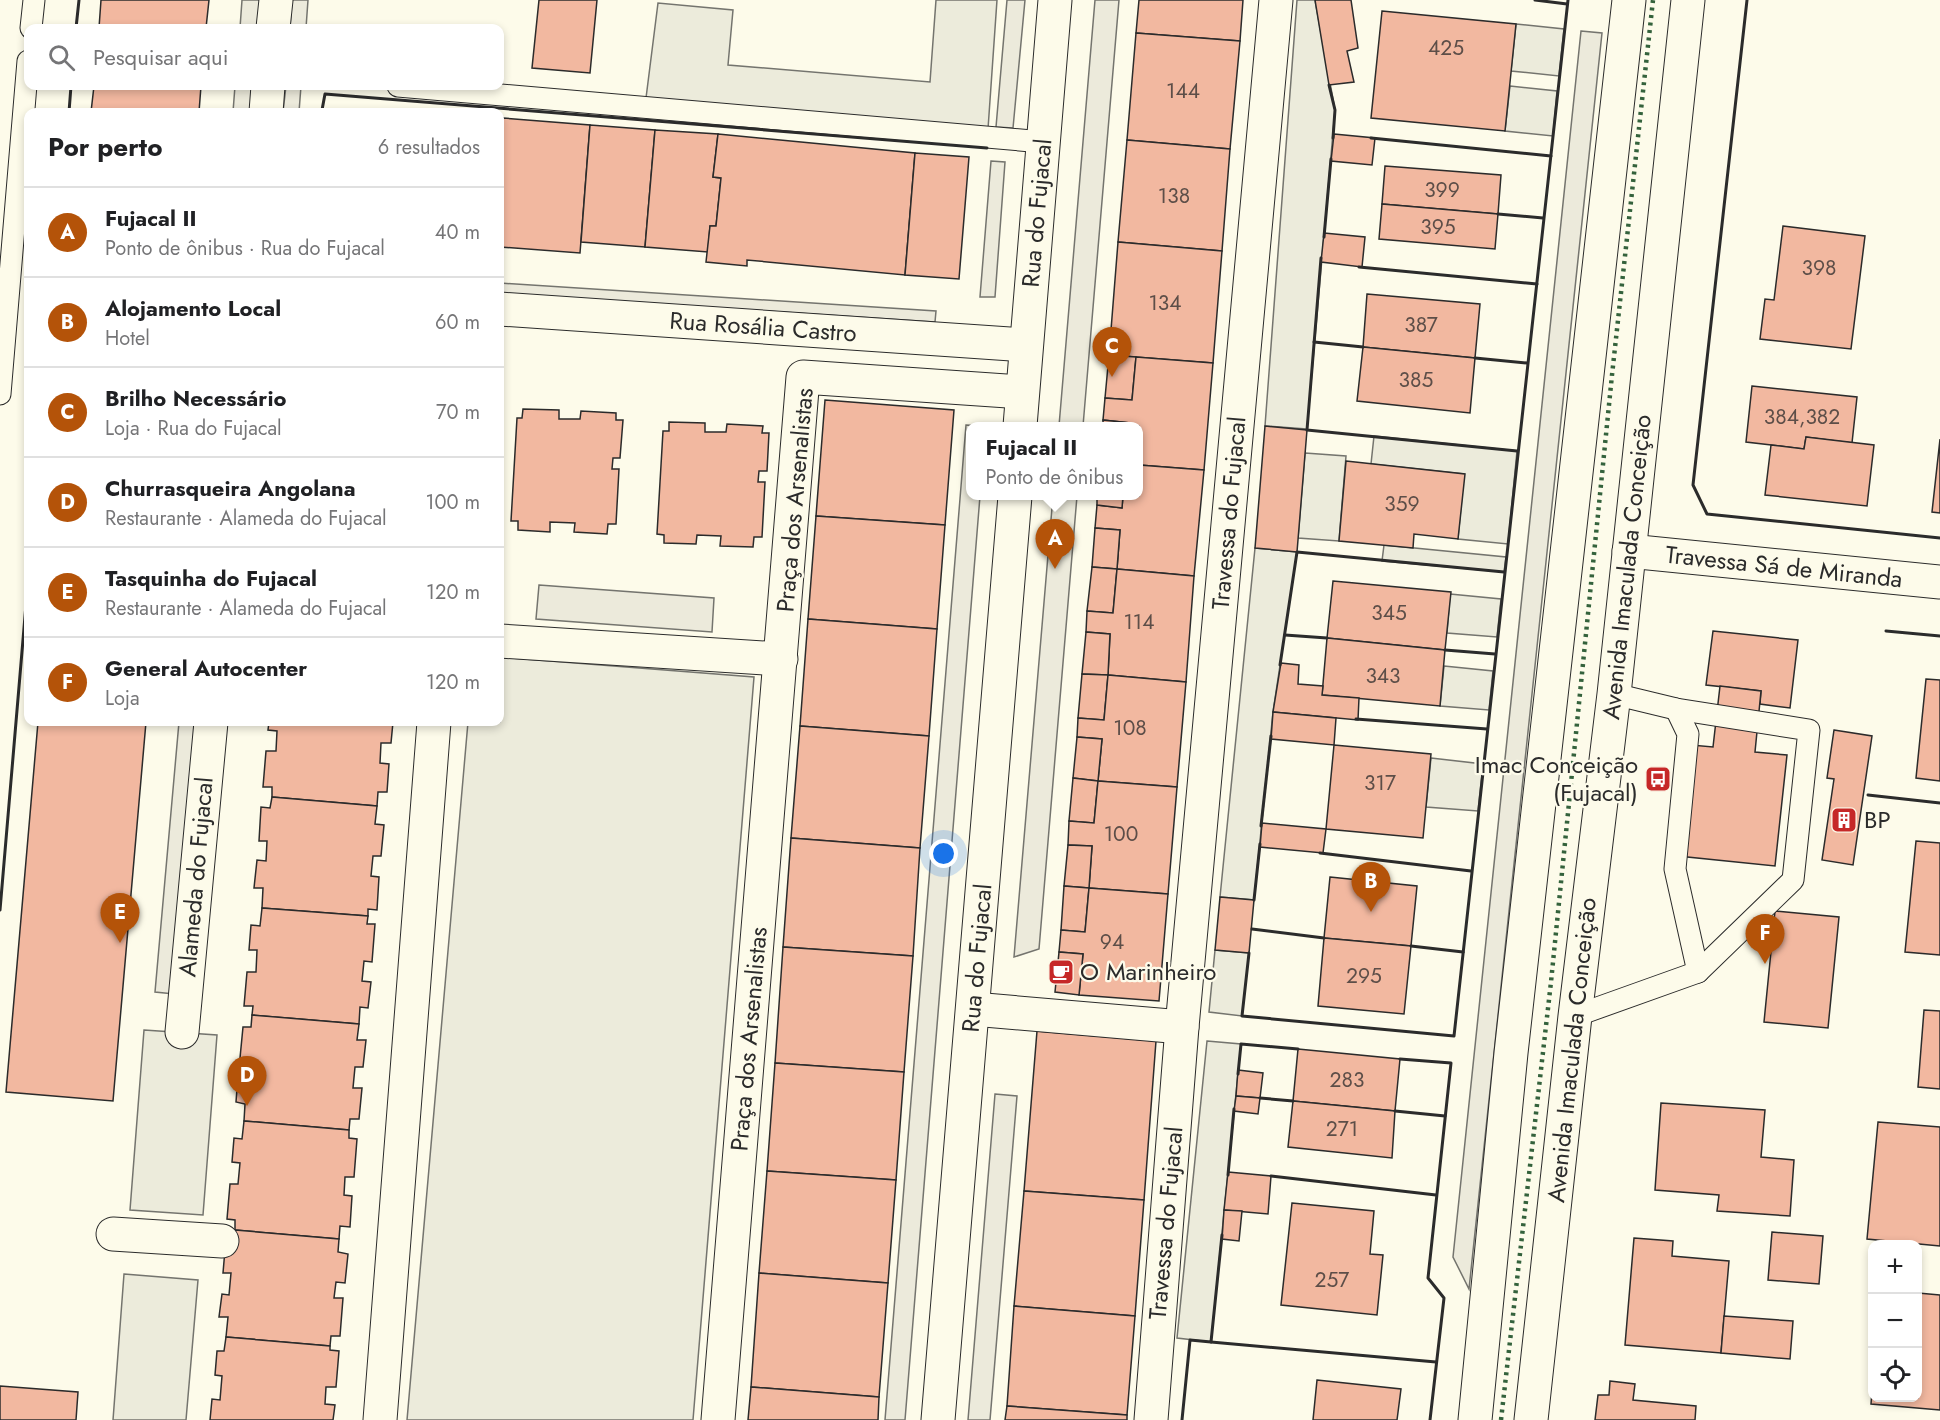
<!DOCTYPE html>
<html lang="pt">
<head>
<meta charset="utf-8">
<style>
	body { margin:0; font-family:Jost,sans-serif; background:#f6f6f6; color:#202124 }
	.controls { position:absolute; right:18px; bottom:18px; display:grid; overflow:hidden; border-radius:12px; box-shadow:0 3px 9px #0003 }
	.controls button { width:54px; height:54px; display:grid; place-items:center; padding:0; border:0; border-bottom:2px solid #e0e0e0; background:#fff; color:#202124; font:30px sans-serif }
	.you { position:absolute; left:944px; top:854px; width:21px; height:21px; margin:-15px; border:4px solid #fff; border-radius:50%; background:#1a73e8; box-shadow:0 0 0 9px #1a73e833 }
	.badge { display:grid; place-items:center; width:39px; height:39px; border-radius:50%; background:#b45309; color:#fff; font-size:20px; font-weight:700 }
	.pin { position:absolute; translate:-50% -50px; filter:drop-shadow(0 2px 3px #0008) }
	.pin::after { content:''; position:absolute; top:32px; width:21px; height:18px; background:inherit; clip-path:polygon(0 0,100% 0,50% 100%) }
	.popup { position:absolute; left:966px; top:422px; width:177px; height:78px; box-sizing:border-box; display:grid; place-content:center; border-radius:12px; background:#fff; filter:drop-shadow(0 2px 4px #0005); font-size:20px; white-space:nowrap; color:#757577 }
	.popup b { font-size:22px; color:#202124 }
	.popup::after { content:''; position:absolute; left:50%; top:100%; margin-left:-12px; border:12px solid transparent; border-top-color:#fff }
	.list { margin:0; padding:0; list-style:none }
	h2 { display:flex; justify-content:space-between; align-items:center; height:78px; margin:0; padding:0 24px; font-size:26px }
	h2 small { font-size:20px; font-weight:400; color:#757577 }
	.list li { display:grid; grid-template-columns:39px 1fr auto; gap:18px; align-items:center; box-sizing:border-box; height:90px; padding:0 24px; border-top:2px solid #e0e0e0 }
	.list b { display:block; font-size:22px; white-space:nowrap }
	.list p { margin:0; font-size:20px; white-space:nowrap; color:#757577 }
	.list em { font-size:20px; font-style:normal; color:#757577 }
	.icon { flex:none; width:33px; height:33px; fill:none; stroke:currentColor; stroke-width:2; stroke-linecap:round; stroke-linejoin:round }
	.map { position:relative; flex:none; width:1940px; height:1420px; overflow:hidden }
	.search { position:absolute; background:#fff; box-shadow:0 3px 9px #0003; left:24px; top:24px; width:480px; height:66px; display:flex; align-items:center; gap:15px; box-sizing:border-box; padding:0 21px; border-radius:12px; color:#757577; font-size:22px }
	.panel { position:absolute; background:#fff; box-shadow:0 3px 9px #0003; left:24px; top:108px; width:480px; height:618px; border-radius:12px }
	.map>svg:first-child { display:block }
</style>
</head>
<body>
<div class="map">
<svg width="1940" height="1420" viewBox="0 0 1940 1420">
	<rect width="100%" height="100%" fill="#fdfbea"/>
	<g fill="#ecebdb" stroke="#74746e" stroke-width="1.5">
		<path d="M936,0H997L988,129L646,98L658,3L733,10L728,65L930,82Z"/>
		<path d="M1297,0H1315L1335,110L1307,429L1265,426Z"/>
		<path d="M1516,24L1564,29L1559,76L1511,71Z"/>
		<path d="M1510,86L1557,91L1553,136L1505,131Z"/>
		<path d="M1374,436L1517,451L1508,544L1458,539L1464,474L1371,464Z"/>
		<path d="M1305,453L1346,456L1339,541L1298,538Z"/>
		<path d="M1384,545L1506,557L1504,572L1382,561Z"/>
		<path d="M1255,548L1297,552L1273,712L1254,900L1220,897Z"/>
		<path d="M1450,594L1501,599L1497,637L1447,633Z"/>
		<path d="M500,657L754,677L693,1420H407L468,722H500Z"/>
		<path d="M1444,666L1493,671L1489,710L1440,706Z"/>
		<path d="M1431,758L1483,764L1478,811L1426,807Z"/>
		<path d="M1215,950L1249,953L1242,1016L1209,1012Z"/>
		<path d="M144,1030L217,1035L203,1215L130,1210Z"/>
		<path d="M1207,1041L1241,1044L1211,1342L1177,1338Z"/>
		<path d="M124,1274L198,1280L186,1420H113Z"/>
	</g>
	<g fill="#eceadb" stroke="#74746e" stroke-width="1.5">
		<path d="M242,0H261L258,28H240Z"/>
		<path d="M292,0H308L306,28H290Z"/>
		<path d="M1007,0H1025L1013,128L996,127Z"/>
		<path d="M1095,0H1119L1083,426H1059Z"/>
		<path d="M1581,31L1602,33L1469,1289L1453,1257Z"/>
		<path d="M235,86H253L251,112H233Z"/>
		<path d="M286,86H301L299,112H283Z"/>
		<path d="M991,161L1005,162L995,297H980Z"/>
		<path d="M500,283L936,311L935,322L500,294Z"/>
		<path d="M966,425L982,426H971V496H980L905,1420H885Z"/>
		<path d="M1053,496H1077L1039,949L1014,957Z"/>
		<path d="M539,585L714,598L712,632L536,619Z"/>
		<path d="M179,722H197L174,994L155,992Z"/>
		<path d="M995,1094L1017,1096L990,1420H968Z"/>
	</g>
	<g fill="#f2b8a0" stroke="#2b2b2b" stroke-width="1.5">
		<path d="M101,0H209L206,28H99Z"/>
		<path d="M539,0H597L590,73L532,68Z"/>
		<path d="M1139,0H1243L1240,41L1136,33Z"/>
		<path d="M1315,0H1351L1358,48L1347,51L1354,82L1329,85Z"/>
		<path d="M1382,11L1516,24L1505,131L1371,118Z"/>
		<path d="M1136,33L1240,41L1230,149L1127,140Z"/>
		<path d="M94,86H201L199,112H91Z"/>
		<path d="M322,110L351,112H322Z"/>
		<path d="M503,118L590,125L580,253L500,247V124Z"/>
		<path d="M590,125L655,130L645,247L581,242Z"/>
		<path d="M655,130L718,134L713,177L721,178L716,226H710L708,252L645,247Z"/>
		<path d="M718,134L915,153L905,275L747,260V266L706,262L710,226H716L721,178L713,177Z"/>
		<path d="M1334,134L1375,138L1372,165L1331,161Z"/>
		<path d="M1127,140L1230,149L1222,251L1118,242Z"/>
		<path d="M915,153L969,157L959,279L905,275Z"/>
		<path d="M1385,166L1501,175L1498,214L1382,204Z"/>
		<path d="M1382,204L1498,214L1495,249L1379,239Z"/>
		<path d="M1783,226L1865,236L1851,349L1760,339L1765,299L1774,300Z"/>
		<path d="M1324,233L1365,237L1362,267L1321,262Z"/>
		<path d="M1118,242L1222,251L1213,363L1109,355Z"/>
		<path d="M1367,294L1480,304L1475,358L1363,347Z"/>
		<path d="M1363,347L1475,358L1470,413L1357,401Z"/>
		<path d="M1109,355L1136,357L1132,400L1105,398Z"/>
		<path d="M1136,357L1213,363L1204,470L1139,465V426H1130V423L1103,420L1105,398L1132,400Z"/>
		<path d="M1752,386L1857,397L1852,443L1806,437L1804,449L1746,442Z"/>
		<path d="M825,400L954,410L945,525L816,516Z"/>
		<path d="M523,409L559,410V419H580L581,411L616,413V420H623L620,458H613L612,469H619L616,524H608L607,534L574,532L575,523L550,522V532L518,530V521H511L517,418H522Z"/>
		<path d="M1103,420L1130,423V426H1103Z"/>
		<path d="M669,422L705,423V432H726L727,424L763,426L762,433H769L767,471H759L758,482H765L762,537H754L753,547L720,546L721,536L697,535L696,544L664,543V535L657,534L663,431H669Z"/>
		<path d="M1265,426L1307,430L1297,552L1255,548Z"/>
		<path d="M1806,437L1874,445L1867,506L1765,495L1771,445L1804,449Z"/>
		<path d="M1940,439V513L1932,512Z"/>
		<path d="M1346,461L1465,474L1458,539L1414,534L1413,548L1339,541Z"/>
		<path d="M1139,465L1204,470L1194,576L1117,569L1120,530L1095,528L1097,505L1122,508L1123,496H1139Z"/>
		<path d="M1097,496H1123L1122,508L1097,505Z"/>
		<path d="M816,516L945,525L937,629L808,619Z"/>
		<path d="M1095,528L1120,530L1117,569L1092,567Z"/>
		<path d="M1092,567L1117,569L1113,613L1087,611Z"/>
		<path d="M1117,569L1194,576L1186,682L1108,675L1110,634L1086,632L1087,611L1113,613Z"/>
		<path d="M1333,581L1451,592L1445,650L1327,638Z"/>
		<path d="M808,619L937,629L929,736L800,726Z"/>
		<path d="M1713,631L1798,640L1790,708L1760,704L1761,691L1706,685Z"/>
		<path d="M1086,632L1110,634L1108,675L1082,674Z"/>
		<path d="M1327,638L1445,650L1440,706L1322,695Z"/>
		<path d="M1281,663L1299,665L1298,684L1323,686L1322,695L1359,698L1358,720L1273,712Z"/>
		<path d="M1082,674L1108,675L1104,720L1078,718Z"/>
		<path d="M1108,675L1186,682L1177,787L1098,781L1102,739L1077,737L1078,718L1104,720Z"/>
		<path d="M1926,679L1940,680V781L1916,778Z"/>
		<path d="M1720,686L1761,691L1755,752L1787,755L1775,866L1668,855L1680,744L1713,747Z"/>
		<path d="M1273,712L1336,718L1334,745L1271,739Z"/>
		<path d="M38,722H146L113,1101L6,1092Z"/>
		<path d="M269,722H393L391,743H381L380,763L389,764L387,792H378L377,806L272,797V787H263L266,751H276L277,731L268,730Z"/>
		<path d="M800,726L929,736L920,848L791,838Z"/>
		<path d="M1834,730L1872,736L1853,865L1822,860L1834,779L1827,778Z"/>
		<path d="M1077,737L1102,739L1098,781L1073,778Z"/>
		<path d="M1334,745L1431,754L1423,838L1326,829Z"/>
		<path d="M1073,778L1098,781L1094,823L1069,821Z"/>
		<path d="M1098,781L1177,787L1168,894L1089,888L1092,846L1068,845L1069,821L1094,823Z"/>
		<path d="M272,797L377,806L375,824L384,825L381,856H373L371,876L379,877L377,910L368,909V916L262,908L263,888H254L257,860L266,861L267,841H259L261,807L270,808Z"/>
		<path d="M1262,823L1326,829L1323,853L1260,847Z"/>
		<path d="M791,838L920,848L913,956L783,947Z"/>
		<path d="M1916,841L1940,843V955L1905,952Z"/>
		<path d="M1068,845L1092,846L1089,888L1064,886Z"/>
		<path d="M1330,877L1417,886L1411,946L1324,938Z"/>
		<path d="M1064,886L1089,888L1085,932L1061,930Z"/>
		<path d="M1089,888L1168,894L1159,1001L1079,995L1083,954L1059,952L1061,930L1085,932Z"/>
		<path d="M1220,897L1254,900L1249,953L1215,950Z"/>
		<path d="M262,908L368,916L367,924H375L372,962L364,961L362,981L371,982L368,1008L360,1007L359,1024L252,1015L253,1006H244L247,972H256L257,950H249L251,925L260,926Z"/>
		<path d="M1775,911L1839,917L1828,1028L1764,1022Z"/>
		<path d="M1324,938L1411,946L1404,1014L1318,1006Z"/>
		<path d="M783,947L913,956L904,1072L775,1063Z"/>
		<path d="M1059,952L1083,954L1079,995L1055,992Z"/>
		<path d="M1924,1010L1940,1011V1089L1918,1087Z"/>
		<path d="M252,1015L359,1024L357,1040H366L363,1067H355L353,1088H362L359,1119H350L349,1130L244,1121L245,1104L236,1102L238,1076H247L248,1058H240L243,1027H251Z"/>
		<path d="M1037,1031L1156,1041L1144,1200L1024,1191Z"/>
		<path d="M1298,1049L1400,1059L1395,1111L1293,1101Z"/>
		<path d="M775,1063L904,1072L896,1180L767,1171Z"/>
		<path d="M1238,1070L1263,1073L1260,1098L1236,1096Z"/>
		<path d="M1236,1096L1260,1098L1258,1114L1234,1111Z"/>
		<path d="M1293,1101L1395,1111L1392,1158L1288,1147Z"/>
		<path d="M1661,1103L1765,1110L1761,1157L1794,1160L1790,1216L1717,1211L1719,1195L1655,1190Z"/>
		<path d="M244,1121L349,1130V1138L357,1139L354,1177H345L344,1195L352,1196L350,1227L340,1226L339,1239L235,1230V1220L227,1219L230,1184H238L240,1163L232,1162L234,1138L242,1139Z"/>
		<path d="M1878,1122L1940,1127V1246L1867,1239Z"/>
		<path d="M767,1171L896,1180L888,1283L759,1273Z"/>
		<path d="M1228,1172L1271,1176L1268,1214L1224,1210Z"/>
		<path d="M1024,1191L1144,1200L1135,1316L1014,1306Z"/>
		<path d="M1292,1203L1374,1211L1370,1254L1383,1255L1377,1315L1281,1305Z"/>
		<path d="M1224,1210L1242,1211L1239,1241L1222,1239Z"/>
		<path d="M235,1230L339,1239L338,1252L348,1254L345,1283L336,1282L334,1298H343L340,1336H331L330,1346L226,1337L228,1317H219L222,1294L229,1295L231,1273H223L226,1238L234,1239Z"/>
		<path d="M1772,1232L1823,1236L1819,1284L1768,1280Z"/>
		<path d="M1634,1238L1673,1241L1672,1256L1729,1261L1721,1353L1625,1345Z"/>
		<path d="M759,1273L888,1283L879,1397L751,1387Z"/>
		<path d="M1918,1293L1940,1295V1410L1871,1404L1872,1391V1398H1918Z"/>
		<path d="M1014,1306L1135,1316L1127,1415L1007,1406Z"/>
		<path d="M1724,1316L1793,1321L1790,1359L1721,1353Z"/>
		<path d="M226,1337L330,1346V1350L339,1351L336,1387H326L325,1404L335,1405L333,1420H210L212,1399L220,1400L222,1376L215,1375L217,1351H224Z"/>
		<path d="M1317,1380L1401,1389L1397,1420H1313Z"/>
		<path d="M1610,1381L1635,1384L1633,1400L1696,1406L1695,1420H1595L1598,1395H1609Z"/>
		<path d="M0,1386L78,1392L76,1420H0Z"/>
		<path d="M751,1387L879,1397L878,1420H748Z"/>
		<path d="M1007,1406L1127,1415V1420H1005Z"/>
	</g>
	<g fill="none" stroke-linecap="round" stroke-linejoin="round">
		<g stroke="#2b2b2b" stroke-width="23">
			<g id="lane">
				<path d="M31,28L34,0"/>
				<path d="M398,86L1043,142"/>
				<path d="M0,394L28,61"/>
				<path d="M1676,709L1688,734L1675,869L1698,972"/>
				<path d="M1575,1016L1698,972L1793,880L1809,730L1676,709L1614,694"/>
			</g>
		</g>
		<g stroke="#2b2b2b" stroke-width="35">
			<g id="street">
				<path d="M273,28L276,0"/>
				<path d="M266,112L268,86"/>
				<path d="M500,309L1026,345"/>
				<path d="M1629,551L1940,582"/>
				<path d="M500,641L781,659"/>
				<path d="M973,1009L1182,1027"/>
				<path d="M182,1032L211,722"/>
				<path d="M113,1234L222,1241"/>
				<path d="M380,1420L434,722"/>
				<path d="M718,1420L803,377L1022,392"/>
				<path d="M1151,1420L1182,1027L1276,0"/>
			</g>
		</g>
		<g stroke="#2b2b2b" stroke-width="35">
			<g id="secondary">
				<path d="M1020,426L1055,0"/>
				<path d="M938,1420L1015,496"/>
			</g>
		</g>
		<g stroke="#2b2b2b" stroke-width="35">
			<g id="primary">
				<path d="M1475,1420L1511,1053L1629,0"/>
				<path d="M1531,1420L1575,1016L1614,694L1688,0"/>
			</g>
		</g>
		<use href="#lane" stroke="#fdfbea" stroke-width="21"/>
		<use href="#street" stroke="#fdfbea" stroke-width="33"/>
		<use href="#secondary" stroke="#fdfbea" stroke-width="33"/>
		<use href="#primary" stroke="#fdfbea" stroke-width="33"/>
		<path stroke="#34623c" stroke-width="4.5" stroke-dasharray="3 4.5" stroke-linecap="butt" d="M1501,1420L1551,982L1612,375L1653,0"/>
		<g stroke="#2b2b2b" stroke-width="3">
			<path d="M1535,0L1567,4"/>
			<path d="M1747,0L1693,485L1707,514L1940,538"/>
			<path d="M76,28L79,0"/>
			<path d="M1329,85L1335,110L1333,138"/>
			<path d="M322,110L325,94L987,148"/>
			<path d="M69,112L71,86"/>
			<path d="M1371,138L1551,156"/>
			<path d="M1498,214L1543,218"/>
			<path d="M1324,237L1331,159"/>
			<path d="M1321,258L1307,430L1517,451"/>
			<path d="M1359,267L1537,284"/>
			<path d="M1314,342L1363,347"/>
			<path d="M1475,358L1527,363"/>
			<path d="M1886,631L1940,636"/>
			<path d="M1285,635L1327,638"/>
			<path d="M1445,650L1495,654"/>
			<path d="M1280,665L1297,552L1504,572"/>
			<path d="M1356,719L1487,729"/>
			<path d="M1868,795L1940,803"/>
			<path d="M1261,826L1271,736"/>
			<path d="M1320,853L1471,871"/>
			<path d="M1254,900L1260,844"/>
			<path d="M0,910L28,581"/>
			<path d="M1252,929L1324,938"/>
			<path d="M1411,946L1463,952"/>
			<path d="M1249,953L1242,1016L1454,1036L1568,0"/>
			<path d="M1400,1059L1451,1063L1428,1278L1444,1298L1430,1420"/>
			<path d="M1238,1074L1241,1044L1298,1049"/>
			<path d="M1260,1098L1293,1101"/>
			<path d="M1395,1111L1445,1116"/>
			<path d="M1228,1175L1234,1109"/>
			<path d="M1271,1176L1436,1195"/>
			<path d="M1211,1342L1436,1362"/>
			<path d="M1182,1420L1190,1340L1211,1342L1222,1235"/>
		</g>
	</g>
	<defs>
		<g id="bus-square" transform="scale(1.35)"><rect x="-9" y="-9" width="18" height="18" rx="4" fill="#c62828" stroke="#fdfbea"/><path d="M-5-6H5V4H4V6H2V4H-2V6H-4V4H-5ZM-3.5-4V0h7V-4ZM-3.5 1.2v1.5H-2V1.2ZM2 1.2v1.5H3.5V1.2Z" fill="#fff"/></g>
		<g id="building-square" transform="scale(1.35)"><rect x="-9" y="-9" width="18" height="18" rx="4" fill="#c62828" stroke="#fdfbea"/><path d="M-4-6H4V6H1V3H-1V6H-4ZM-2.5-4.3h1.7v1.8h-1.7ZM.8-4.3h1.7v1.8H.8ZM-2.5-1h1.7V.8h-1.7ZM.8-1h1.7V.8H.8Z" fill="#fff"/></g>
		<g id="cafe-square" transform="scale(1.35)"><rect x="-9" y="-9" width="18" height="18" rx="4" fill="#c62828" stroke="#fdfbea"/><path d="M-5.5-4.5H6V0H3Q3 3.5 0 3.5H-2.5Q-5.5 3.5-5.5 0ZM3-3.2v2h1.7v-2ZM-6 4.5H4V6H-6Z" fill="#fff"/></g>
	</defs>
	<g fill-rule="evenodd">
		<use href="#bus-square" x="1658" y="779"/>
		<use href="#building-square" x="1844" y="820"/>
		<use href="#cafe-square" x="1061" y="972"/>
	</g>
	<g text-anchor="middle" stroke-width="4.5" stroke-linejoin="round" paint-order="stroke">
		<g font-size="21" fill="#5d4e48">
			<text x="1446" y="55">425</text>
			<text x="1183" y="98">144</text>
			<text x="1442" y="197">399</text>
			<text x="1174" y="203">138</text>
			<text x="1438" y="234">395</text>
			<text x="1819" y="275">398</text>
			<text x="1165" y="310">134</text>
			<text x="1421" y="332">387</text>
			<text x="1416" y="387">385</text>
			<text x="1802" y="424">384,382</text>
			<text x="1402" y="511">359</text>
			<text x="1389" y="620">345</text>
			<text x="1139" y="629">114</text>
			<text x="1383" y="683">343</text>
			<text x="1130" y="735">108</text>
			<text x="1380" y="790">317</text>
			<text x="1121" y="841">100</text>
			<text x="1112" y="949">94</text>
			<text x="1364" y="983">295</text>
			<text x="1347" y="1087">283</text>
			<text x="1342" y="1136">271</text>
			<text x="1332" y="1287">257</text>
		</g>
		<g font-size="24" fill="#2b2b2b" stroke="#fdfbea">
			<text transform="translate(1037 213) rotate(-85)" y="8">Rua do Fujacal</text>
			<text transform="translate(763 327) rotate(4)" y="8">Rua Rosália Castro</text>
			<text transform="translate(795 500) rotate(-85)" y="8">Praça dos Arsenalistas</text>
			<text transform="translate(1229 513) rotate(-85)" y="8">Travessa do Fujacal</text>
			<text transform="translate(1627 567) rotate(-84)" y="8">Avenida Imaculada Conceição</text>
			<text transform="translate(1784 567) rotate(6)" y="8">Travessa Sá de Miranda</text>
			<text transform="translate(196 877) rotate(-85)" y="8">Alameda do Fujacal</text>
			<text transform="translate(977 958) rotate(-85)" y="8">Rua do Fujacal</text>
			<text transform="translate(749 1039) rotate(-85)" y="8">Praça dos Arsenalistas</text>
			<text transform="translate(1572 1050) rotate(-84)" y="8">Avenida Imaculada Conceição</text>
			<text transform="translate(1166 1223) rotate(-85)" y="8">Travessa do Fujacal</text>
		</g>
		<g font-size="24" fill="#2b2b2b" stroke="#fdfbea" text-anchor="start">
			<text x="1638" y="773" text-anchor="end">Imac Conceição<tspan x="1638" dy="28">(Fujacal)</tspan></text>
			<text x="1864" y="828">BP</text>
			<text x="1080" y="980">O Marinheiro</text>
		</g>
	</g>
</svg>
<div class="controls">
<button>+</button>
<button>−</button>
<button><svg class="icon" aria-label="locate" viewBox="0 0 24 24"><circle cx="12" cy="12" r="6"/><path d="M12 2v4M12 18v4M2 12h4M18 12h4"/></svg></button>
</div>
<div class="you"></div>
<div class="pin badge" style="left:1055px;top:569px">A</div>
<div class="popup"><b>Fujacal II</b>Ponto de ônibus</div>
<div class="pin badge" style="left:1371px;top:912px">B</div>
<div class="pin badge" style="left:1112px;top:377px">C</div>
<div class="pin badge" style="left:247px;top:1106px">D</div>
<div class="pin badge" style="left:120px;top:943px">E</div>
<div class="pin badge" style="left:1765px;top:964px">F</div>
<div class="search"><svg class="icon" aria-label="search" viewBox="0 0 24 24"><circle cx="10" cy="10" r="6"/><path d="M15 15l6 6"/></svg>Pesquisar aqui</div>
<section class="panel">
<h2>Por perto<small>6 resultados</small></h2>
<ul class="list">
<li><span class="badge">A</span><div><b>Fujacal II</b><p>Ponto de ônibus · Rua do Fujacal</p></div><em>40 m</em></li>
<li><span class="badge">B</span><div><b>Alojamento Local</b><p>Hotel</p></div><em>60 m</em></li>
<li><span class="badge">C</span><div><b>Brilho Necessário</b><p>Loja · Rua do Fujacal</p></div><em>70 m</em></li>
<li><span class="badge">D</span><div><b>Churrasqueira Angolana</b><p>Restaurante · Alameda do Fujacal</p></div><em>100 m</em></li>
<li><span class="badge">E</span><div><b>Tasquinha do Fujacal</b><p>Restaurante · Alameda do Fujacal</p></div><em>120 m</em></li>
<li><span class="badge">F</span><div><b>General Autocenter</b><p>Loja</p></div><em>120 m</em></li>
</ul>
</section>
</div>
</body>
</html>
